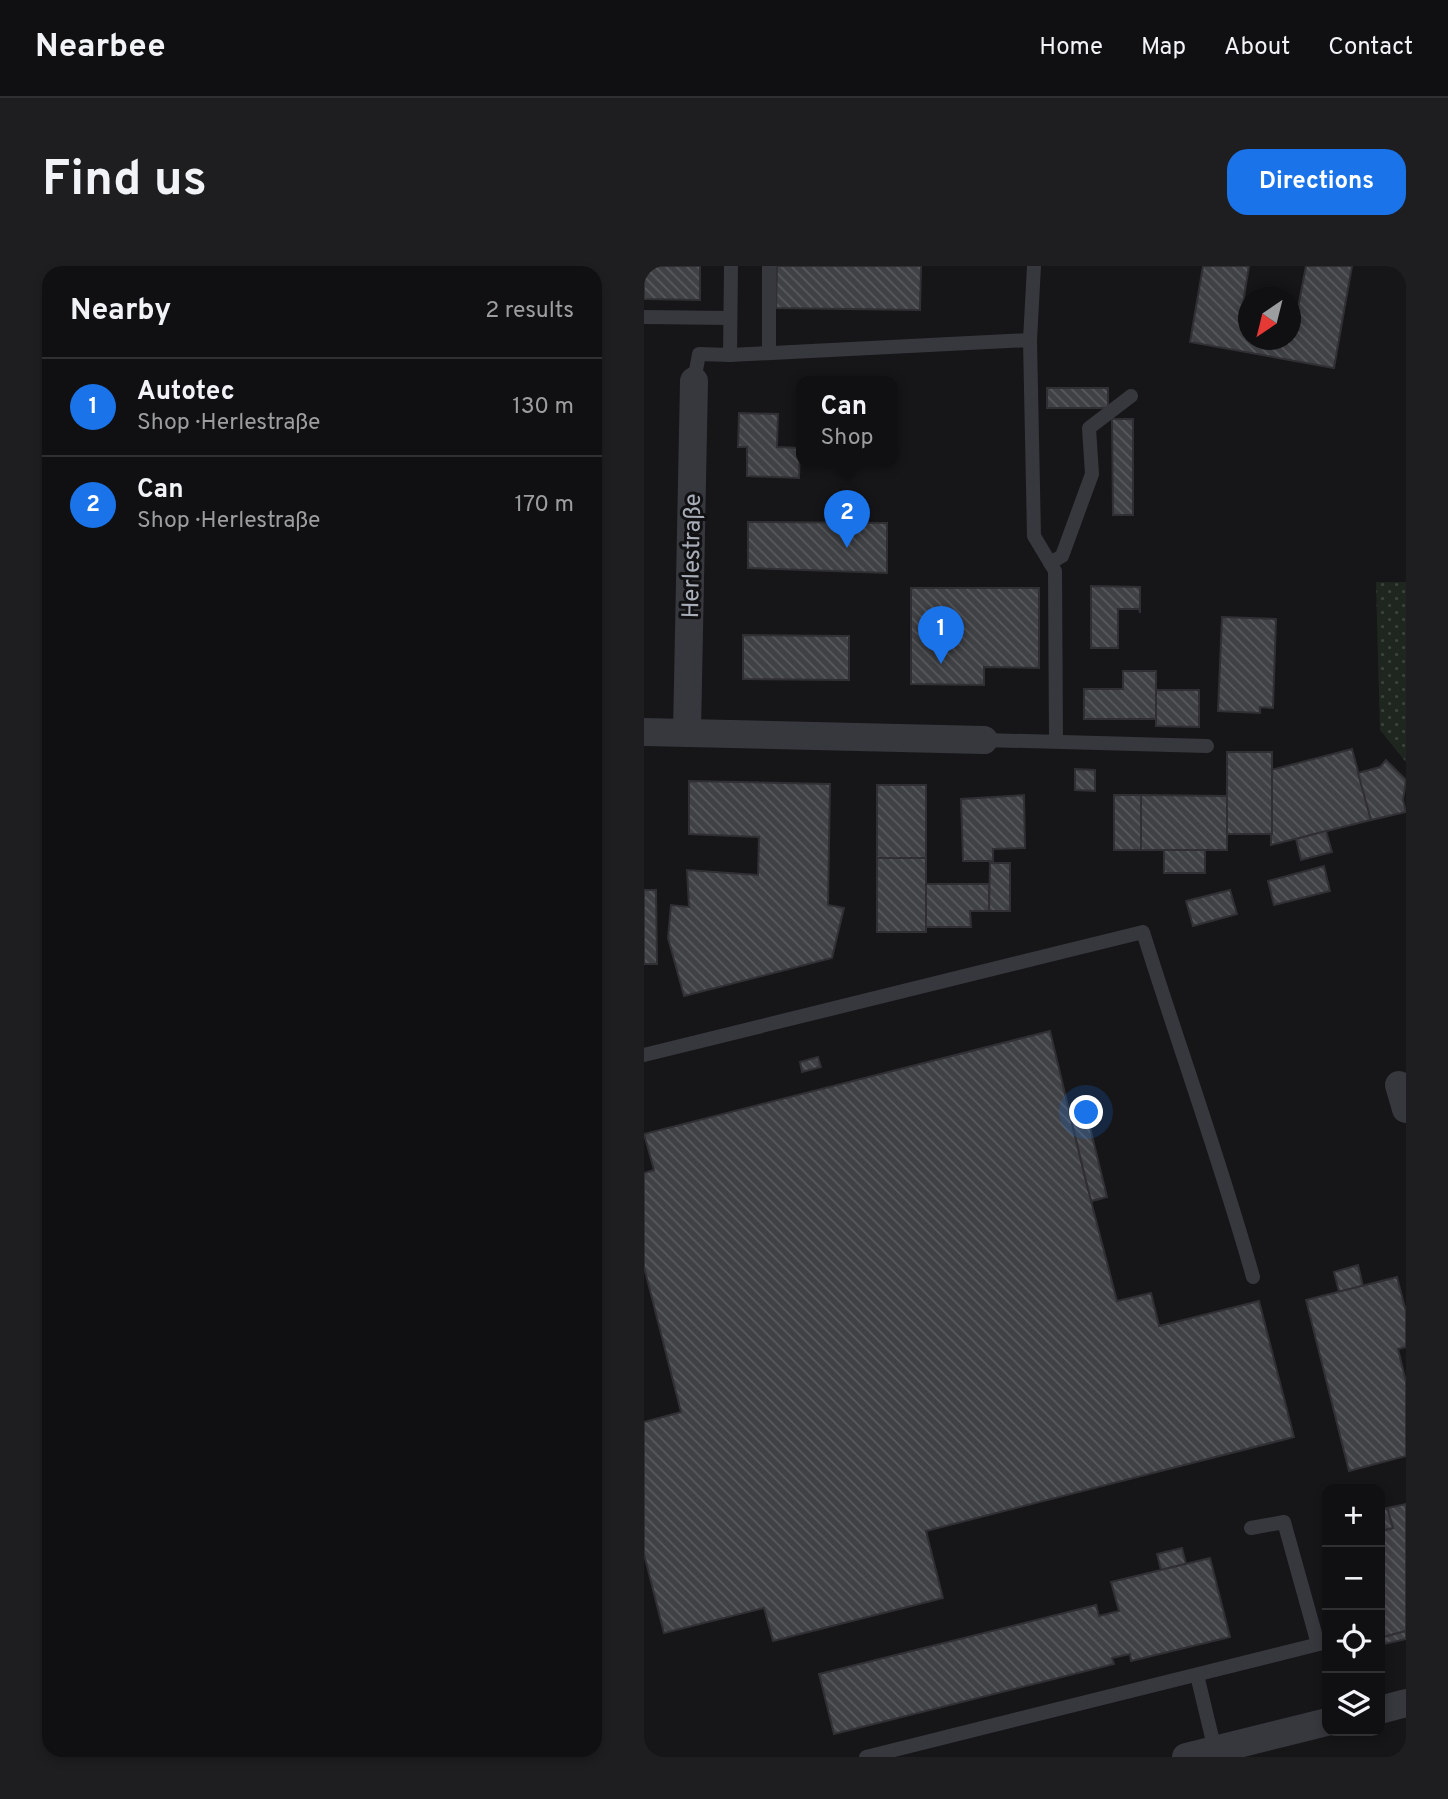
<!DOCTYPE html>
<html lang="en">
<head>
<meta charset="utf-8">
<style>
	body { margin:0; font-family:Overpass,sans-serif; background:#1e1e20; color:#f1f3f6 }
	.controls { position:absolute; right:21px; bottom:21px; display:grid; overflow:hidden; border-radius:14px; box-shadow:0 4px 10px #0003 }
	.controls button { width:63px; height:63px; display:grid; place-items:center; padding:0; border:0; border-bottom:2px solid #303032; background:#101012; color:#f1f3f6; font:35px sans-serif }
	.compass { position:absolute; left:594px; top:21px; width:63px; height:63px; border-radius:50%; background:#101012; box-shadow:0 4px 10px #0003; rotate:215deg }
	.you { position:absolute; left:443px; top:847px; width:24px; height:24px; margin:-18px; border:5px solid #fff; border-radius:50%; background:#1a73e8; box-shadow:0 0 0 10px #1a73e833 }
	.badge { display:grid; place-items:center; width:46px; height:46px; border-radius:50%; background:#1a73e8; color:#fff; font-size:23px; font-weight:700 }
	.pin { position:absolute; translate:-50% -58px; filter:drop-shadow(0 2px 4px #0008) }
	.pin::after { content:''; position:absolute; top:37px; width:24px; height:21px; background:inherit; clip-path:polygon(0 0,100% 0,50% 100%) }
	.popup { position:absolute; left:152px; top:110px; width:102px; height:91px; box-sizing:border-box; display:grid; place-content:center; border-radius:14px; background:#101012; filter:drop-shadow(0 2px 5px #0005); font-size:23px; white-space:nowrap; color:#9c9d9f }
	.popup b { font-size:26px; color:#f1f3f6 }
	.popup::after { content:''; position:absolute; left:50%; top:100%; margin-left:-14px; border:14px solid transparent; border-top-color:#101012 }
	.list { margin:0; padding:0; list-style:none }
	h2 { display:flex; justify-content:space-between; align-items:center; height:91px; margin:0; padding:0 28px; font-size:30px }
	h2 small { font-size:23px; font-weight:400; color:#9c9d9f }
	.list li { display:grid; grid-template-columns:46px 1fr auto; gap:21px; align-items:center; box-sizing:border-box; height:98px; padding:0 28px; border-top:2px solid #303032 }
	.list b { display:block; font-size:26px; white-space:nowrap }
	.list p { margin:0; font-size:23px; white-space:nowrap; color:#9c9d9f }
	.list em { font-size:23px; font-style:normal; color:#9c9d9f }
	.icon { flex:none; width:38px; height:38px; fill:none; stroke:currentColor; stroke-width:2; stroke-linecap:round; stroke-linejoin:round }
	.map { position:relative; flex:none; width:762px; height:1491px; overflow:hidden; border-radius:21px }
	header { display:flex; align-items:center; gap:42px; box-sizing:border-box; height:98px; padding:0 35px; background:#101012; border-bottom:2px solid #303032 }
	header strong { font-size:33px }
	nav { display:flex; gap:38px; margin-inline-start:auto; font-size:24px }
	.intro { display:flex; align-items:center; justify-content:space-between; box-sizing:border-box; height:168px; padding:0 42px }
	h1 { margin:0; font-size:49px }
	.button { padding:18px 32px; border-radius:21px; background:#1a73e8; color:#fff; font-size:24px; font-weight:700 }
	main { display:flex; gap:42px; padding:0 42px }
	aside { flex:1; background:#101012; border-radius:21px; box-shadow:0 4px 10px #0003 }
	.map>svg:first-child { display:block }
</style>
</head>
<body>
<header>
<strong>Nearbee</strong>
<nav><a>Home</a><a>Map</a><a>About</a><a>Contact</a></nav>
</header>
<div class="intro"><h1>Find us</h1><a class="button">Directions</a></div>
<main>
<aside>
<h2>Nearby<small>2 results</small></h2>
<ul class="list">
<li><span class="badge">1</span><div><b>Autotec</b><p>Shop · Herlestraße</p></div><em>130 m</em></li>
<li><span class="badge">2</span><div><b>Can</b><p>Shop · Herlestraße</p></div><em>170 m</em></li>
</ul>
</aside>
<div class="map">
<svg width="762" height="1491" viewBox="0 0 762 1491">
	<defs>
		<pattern id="grass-dots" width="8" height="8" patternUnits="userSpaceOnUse" patternTransform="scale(1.75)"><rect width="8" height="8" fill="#1e261f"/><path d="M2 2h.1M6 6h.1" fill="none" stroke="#3c433d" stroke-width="1.8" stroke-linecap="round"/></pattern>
		<pattern id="building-back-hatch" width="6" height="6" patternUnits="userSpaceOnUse" patternTransform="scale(1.75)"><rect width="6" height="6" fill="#404145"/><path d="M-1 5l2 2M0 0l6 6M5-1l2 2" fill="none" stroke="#595a5e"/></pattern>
	</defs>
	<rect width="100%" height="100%" fill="#161618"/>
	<path fill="url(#grass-dots)" d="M732,316H762V496L736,464Z"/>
	<g fill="url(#building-back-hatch)" stroke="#303034" stroke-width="2">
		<path d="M0,0H56V34L0,33Z"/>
		<path d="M133,0H277L276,44L132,42Z"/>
		<path d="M559,0H605L599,37L604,38V74H646V46L653,47L662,0H708L690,102L546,76Z"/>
		<rect x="403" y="122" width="61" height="20"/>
		<path d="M95,147L134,148L133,181L156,182L155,212L103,210V181H94Z"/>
		<path d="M468,153H489V249H469Z"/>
		<path d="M104,256L243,257V307L104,302Z"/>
		<path d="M447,320L496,321V347L495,343H474V382H447Z"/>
		<path d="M267,322H395V402L340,401V419L267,418Z"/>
		<path d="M578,351L632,353L629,442L616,441V447L574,445Z"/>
		<path d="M99,369L205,370V414L99,413Z"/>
		<path d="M479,405H512V453H440V423H479Z"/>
		<path d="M512,424H555V461L512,460Z"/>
		<path d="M708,483L727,554L627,579V504Z"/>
		<rect x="583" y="486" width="45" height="82"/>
		<path d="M742,494L762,514L759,534L762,546L727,554L714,507L736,501Z"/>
		<path d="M431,503L451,504V525L431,524Z"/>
		<path d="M45,515L186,518L184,639L200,642L188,692L40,730L24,672L27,639L45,641L43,604L114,609L115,571L45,568Z"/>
		<rect x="233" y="519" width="49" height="73"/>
		<path d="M380,529L381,582L349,583V595H319L317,533Z"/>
		<rect x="470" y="529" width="27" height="55"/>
		<path d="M497,529L583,530V584H497Z"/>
		<path d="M682,565L688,586L657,594L652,573Z"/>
		<rect x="520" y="584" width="41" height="23"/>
		<rect x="233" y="592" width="49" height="74"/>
		<path d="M346,597H366V645H345Z"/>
		<path d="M680,600L686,625L630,639L624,615Z"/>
		<path d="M282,618H345V645H326L327,661H282Z"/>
		<path d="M0,624H12L13,698H0Z"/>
		<path d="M586,624L593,648L549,660L542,635Z"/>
		<path d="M406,765L444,924L454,921L456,933L447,935L473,1035L507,1027L515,1060L615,1035L650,1171L282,1265L299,1332L129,1375L120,1342L20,1367L0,1288V1156L37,1146L0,1001V907L10,904L0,868Z"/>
		<path d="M174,791L177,801L158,806L156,796Z"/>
		<path d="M444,853L463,931L447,935L428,857Z"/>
		<path d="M714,999L719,1020L695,1026L690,1006Z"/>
		<path d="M753,1011L762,1046V1081L754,1083L762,1116V1190L705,1205L662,1034Z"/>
		<path d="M762,1238V1365L736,1372V1265L749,1262L743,1242Z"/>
		<path d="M743,1242L749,1262L736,1265V1244Z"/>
		<path d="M538,1282L542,1298L517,1304L513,1288Z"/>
		<path d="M566,1292L586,1371L487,1395L486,1388L468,1392L470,1398L190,1468L175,1408L452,1339L455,1350L475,1345L467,1316Z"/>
		<path d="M762,1365V1373L736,1379V1372Z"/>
	</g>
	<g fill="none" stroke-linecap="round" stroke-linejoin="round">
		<g stroke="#37383d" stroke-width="14">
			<path d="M0,51L86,52"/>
			<path d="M386,74L390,0"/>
			<path d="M125,87V0"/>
			<path d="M86,89L386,74L390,270L411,305L412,474"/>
			<path d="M50,115L55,88L86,89L87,0"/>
			<path d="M406,297L418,290L448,208L445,162L487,130"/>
			<path d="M340,474L563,480"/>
			<path d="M0,789L499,666C535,781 576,894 609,1011"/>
			<path d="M607,1262L640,1256L674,1378"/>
			<path d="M553,1409L571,1484"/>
			<path d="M222,1491L683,1376"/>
		</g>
		<g stroke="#37383d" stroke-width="28">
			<path d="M0,466L340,474"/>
			<path d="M43,466L50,115"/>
			<path d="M755,819L762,843"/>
			<path d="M736,1444L762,1437"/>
			<path d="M542,1491L683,1456"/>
		</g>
	</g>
	<g text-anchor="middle" stroke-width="6" stroke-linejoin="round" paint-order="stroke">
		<g font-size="24" fill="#a8adb8" stroke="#111113">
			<text transform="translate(47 290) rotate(-89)" y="8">Herlestraße</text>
		</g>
	</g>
</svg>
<div class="controls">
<button>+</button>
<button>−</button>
<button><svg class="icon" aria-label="locate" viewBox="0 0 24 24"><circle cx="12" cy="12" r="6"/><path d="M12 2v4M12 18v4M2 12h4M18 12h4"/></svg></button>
<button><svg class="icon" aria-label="layers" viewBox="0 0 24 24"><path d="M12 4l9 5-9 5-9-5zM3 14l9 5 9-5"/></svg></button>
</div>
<svg class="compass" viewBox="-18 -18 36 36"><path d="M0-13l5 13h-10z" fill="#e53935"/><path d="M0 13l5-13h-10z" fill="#9c9d9f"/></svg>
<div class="you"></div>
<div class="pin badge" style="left:297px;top:398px">1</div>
<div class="pin badge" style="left:203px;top:282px">2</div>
<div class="popup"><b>Can</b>Shop</div>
</div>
</main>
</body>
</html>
